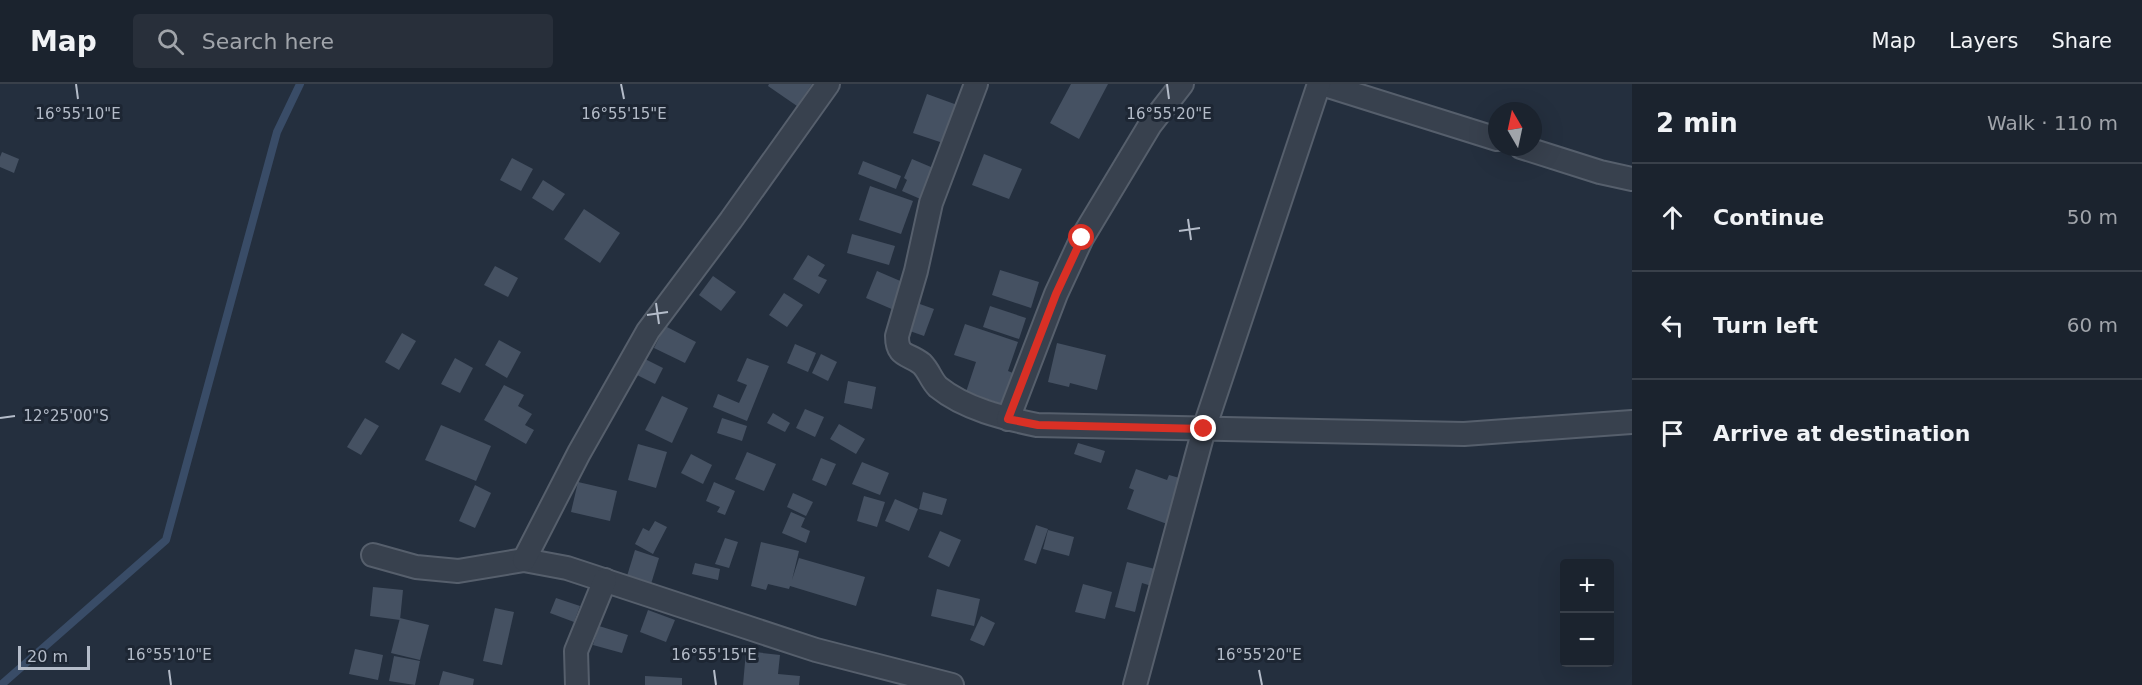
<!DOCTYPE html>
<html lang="en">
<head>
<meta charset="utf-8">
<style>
	body { margin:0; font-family:"DejaVu Sans",sans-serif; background:#282f3a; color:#f1f3f6 }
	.controls { position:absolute; right:18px; bottom:18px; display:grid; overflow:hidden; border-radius:6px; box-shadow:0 6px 24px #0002 }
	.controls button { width:54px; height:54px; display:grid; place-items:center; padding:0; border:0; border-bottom:2px solid #39404a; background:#1b232e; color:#f1f3f6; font:30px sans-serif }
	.compass { position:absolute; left:1488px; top:18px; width:54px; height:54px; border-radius:50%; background:#1b232e; box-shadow:0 6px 24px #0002; rotate:351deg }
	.scale { position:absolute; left:18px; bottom:15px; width:72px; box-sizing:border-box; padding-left:6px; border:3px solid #b4bcc9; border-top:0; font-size:16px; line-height:21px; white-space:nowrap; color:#b4bcc9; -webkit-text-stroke:4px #1d2633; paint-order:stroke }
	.stop { position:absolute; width:18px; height:18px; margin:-14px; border:4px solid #d93025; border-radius:50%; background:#fff }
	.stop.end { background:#d93025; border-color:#fff; box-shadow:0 2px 6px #0008 }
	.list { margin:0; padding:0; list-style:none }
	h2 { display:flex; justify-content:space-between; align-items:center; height:78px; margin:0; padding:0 24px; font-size:26px }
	h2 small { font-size:20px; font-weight:400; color:#a0a4aa }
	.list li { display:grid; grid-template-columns:39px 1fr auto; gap:18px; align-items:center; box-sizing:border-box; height:108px; padding:0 24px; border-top:2px solid #39404a }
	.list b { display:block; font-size:22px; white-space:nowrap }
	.list em { font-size:20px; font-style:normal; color:#a0a4aa }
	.icon { flex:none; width:33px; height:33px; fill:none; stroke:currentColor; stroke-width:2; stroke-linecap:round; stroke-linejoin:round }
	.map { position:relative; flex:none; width:1632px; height:601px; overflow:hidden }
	header { display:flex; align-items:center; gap:36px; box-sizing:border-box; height:84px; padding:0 30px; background:#1b232e; border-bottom:2px solid #39404a }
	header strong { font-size:28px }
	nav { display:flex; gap:33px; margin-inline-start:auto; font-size:21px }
	.search { width:420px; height:54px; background:#282f3a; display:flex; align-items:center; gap:15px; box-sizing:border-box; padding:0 21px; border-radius:6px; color:#a0a4aa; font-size:22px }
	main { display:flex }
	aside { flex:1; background:#1b232e }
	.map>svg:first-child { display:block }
</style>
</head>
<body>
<header>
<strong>Map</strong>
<div class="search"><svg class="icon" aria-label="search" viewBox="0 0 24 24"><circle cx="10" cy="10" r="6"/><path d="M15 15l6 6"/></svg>Search here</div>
<nav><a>Map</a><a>Layers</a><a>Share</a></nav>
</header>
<main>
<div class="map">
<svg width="1632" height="601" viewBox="0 0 1632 601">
	<rect width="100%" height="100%" fill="#242f3e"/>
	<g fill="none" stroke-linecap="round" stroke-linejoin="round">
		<path stroke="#394c67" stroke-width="8" d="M1,601L166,456L277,48L300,0"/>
	</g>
	<g fill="#455162">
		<path d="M769,0H812L797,22L768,2Z"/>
		<path d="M1071,0H1108L1079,55L1050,39Z"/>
		<path d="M927,10L960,22L946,60L913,49Z"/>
		<path d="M2,68L19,75L14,89L0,83V73Z"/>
		<path d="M984,70L1022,85L1009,115L972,101Z"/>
		<path d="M512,74L533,85L521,107L500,96Z"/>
		<path d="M912,75L938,86L925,117L902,107L907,96L904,94Z"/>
		<path d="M863,77L901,92L896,105L858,90Z"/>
		<path d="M543,96L565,110L553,127L532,114Z"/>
		<path d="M870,102L913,117L901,150L859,136Z"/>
		<path d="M584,125L620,149L600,179L564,155Z"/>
		<path d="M852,150L895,162L889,181L847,169Z"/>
		<path d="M808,171L825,181L818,192L827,196L819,210L793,195Z"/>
		<path d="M495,182L518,194L508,213L484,201Z"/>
		<path d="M1000,186L1039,198L1031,224L992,211Z"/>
		<path d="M877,187L905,199L894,226L866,214Z"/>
		<path d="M713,192L736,208L721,227L699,211Z"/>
		<path d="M784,209L803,221L787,243L769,231Z"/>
		<path d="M917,219L934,225L924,252L907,246Z"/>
		<path d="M990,222L1026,234L1019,255L983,243Z"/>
		<path d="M965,240L1018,258L1008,287L1018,291L1008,322L966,308L976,278L954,271Z"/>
		<path d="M665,242L696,258L685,279L654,264Z"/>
		<path d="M402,249L416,257L399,286L385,278Z"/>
		<path d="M499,256L521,268L507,294L485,281Z"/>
		<path d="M1057,259L1106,271L1097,306L1070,299L1069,303L1048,298Z"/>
		<path d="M795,260L816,269L808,288L787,279Z"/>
		<path d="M821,270L837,278L828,297L812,289Z"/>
		<path d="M455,274L473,284L460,309L441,300Z"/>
		<path d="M747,274L769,282L747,337L713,323L718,310L739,319L747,301L737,297Z"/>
		<path d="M645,275L663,284L655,300L637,291Z"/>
		<path d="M848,297L876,303L872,325L844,319Z"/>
		<path d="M504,301L524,311L518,322L532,330L525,341L534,346L526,360L484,336Z"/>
		<path d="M662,312L688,324L672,359L645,346Z"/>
		<path d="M805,325L824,333L815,353L796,344Z"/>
		<path d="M773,329L790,339L785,348L767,339Z"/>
		<path d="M365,334L379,342L361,371L347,363Z"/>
		<path d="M722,334L747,342L742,357L717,349Z"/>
		<path d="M839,340L865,355L856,370L830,355Z"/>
		<path d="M441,341L491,362L476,397L425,376Z"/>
		<path d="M1078,359L1105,367L1101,379L1074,370Z"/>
		<path d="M638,360L667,368L656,404L628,396Z"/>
		<path d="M747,368L776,380L764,407L735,395Z"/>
		<path d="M691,370L712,381L703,400L681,389Z"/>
		<path d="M821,374L836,380L826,402L812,396Z"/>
		<path d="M862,378L889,389L880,411L852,400Z"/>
		<path d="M1136,385L1167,396L1169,391L1183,395L1167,440L1127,425L1134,406L1129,404Z"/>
		<path d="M578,398L617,407L610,437L571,428Z"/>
		<path d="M714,398L735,407L725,431L717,428L720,423L706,417Z"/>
		<path d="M475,401L491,409L475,444L459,437Z"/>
		<path d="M923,408L947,415L942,431L919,425Z"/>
		<path d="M793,409L813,418L806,432L787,423Z"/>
		<path d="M864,412L885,418L877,443L857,437Z"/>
		<path d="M895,415L918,425L909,447L885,437Z"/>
		<path d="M791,428L805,434L801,443L810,447L806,459L782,449Z"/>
		<path d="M655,437L667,443L653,470L635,460L643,444L649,447Z"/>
		<path d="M1036,441L1048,445L1036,480L1024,476Z"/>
		<path d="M1048,446L1074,453L1069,472L1043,465Z"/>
		<path d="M940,447L961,456L949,483L928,473Z"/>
		<path d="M725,454L738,458L729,484L715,480Z"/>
		<path d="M761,458L799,467L792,496L799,474L865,493L856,522L790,502L789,505L768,500L766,506L751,502Z"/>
		<path d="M635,466L659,474L651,500L627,492Z"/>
		<path d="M1127,478L1159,486L1155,503L1142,499L1135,528L1115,523Z"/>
		<path d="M695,479L720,485L718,496L692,490Z"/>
		<path d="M1083,500L1112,508L1105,535L1075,528Z"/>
		<path d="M373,503L403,506L400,536L370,532Z"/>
		<path d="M937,505L980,515L974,542L931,532Z"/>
		<path d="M556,514L580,522L574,538L550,529Z"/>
		<path d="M495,524L514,528L502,581L483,577Z"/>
		<path d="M648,526L675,536L666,558L640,548Z"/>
		<path d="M981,532L995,539L984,562L970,556Z"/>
		<path d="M400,534L429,541L420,576L391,569Z"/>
		<path d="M599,542L628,551L622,569L593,561Z"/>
		<path d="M355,565L383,571L378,596L349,590Z"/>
		<path d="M746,567L780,571L778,590L800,592L799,601H743Z"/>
		<path d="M394,572L420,577L415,601L389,597Z"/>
		<path d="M443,587L474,595L473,601H439Z"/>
		<path d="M645,592L682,594V601H645Z"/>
	</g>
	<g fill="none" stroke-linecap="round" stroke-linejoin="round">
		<g stroke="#565f6c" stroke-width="26">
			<g id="minor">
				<path d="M976,0L931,119L916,187L897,252C897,274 909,269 922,280C929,287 931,296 938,303C965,325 1004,334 1037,341L1464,350L1632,338"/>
				<path d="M1322,0L1497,55"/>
				<path d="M1521,63L1600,88L1632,95"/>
				<path d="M1008,335L1056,210L1082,154L1150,41L1182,0"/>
				<path d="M373,471L416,483L458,487L524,476L567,484L816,566L952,601"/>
				<path d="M524,476L579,369L648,247L731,136L828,0"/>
				<path d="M577,601L576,567L605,496"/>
				<path d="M1135,601L1204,345L1319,0"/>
			</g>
		</g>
		<use href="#minor" stroke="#38414e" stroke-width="22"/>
	</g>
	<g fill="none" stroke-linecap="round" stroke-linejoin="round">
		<path stroke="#d93025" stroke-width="8" d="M1082,154L1056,210L1008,335L1038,341L1204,345"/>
	</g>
	<path fill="none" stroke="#b4bcc9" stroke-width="2" d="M76,0L78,15M621,0L624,15M1167,0L1169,15M1188,135L1191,156M1179,147L1200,144M656,219L659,240M647,231L668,228M0,334L15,332M169,586L171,601M714,586L716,601M1259,586L1262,601"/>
	<g font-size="15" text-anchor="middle" fill="#b4bcc9" stroke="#1d2633" stroke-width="6" stroke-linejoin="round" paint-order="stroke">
		<text x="78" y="35">16°55'10"E</text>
		<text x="624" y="35">16°55'15"E</text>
		<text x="1169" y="35">16°55'20"E</text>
		<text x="66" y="337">12°25'00"S</text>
		<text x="169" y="576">16°55'10"E</text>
		<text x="714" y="576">16°55'15"E</text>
		<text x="1259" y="576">16°55'20"E</text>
	</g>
</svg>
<div class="controls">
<button>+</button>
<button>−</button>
</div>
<svg class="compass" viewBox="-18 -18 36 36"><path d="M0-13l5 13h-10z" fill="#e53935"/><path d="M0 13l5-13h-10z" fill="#a0a4aa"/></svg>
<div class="scale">20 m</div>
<div class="stop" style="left:1082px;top:154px"></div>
<div class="stop end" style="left:1204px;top:345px"></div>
</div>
<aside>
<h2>2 min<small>Walk · 110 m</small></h2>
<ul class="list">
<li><svg class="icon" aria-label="ahead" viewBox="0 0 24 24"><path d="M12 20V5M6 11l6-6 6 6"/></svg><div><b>Continue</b></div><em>50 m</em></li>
<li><svg class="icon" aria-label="left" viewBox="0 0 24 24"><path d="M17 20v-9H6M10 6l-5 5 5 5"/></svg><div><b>Turn left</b></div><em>60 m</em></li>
<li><svg class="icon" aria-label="arrive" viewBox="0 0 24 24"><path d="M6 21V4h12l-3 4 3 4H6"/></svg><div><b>Arrive at destination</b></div></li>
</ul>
</aside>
</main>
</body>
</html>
